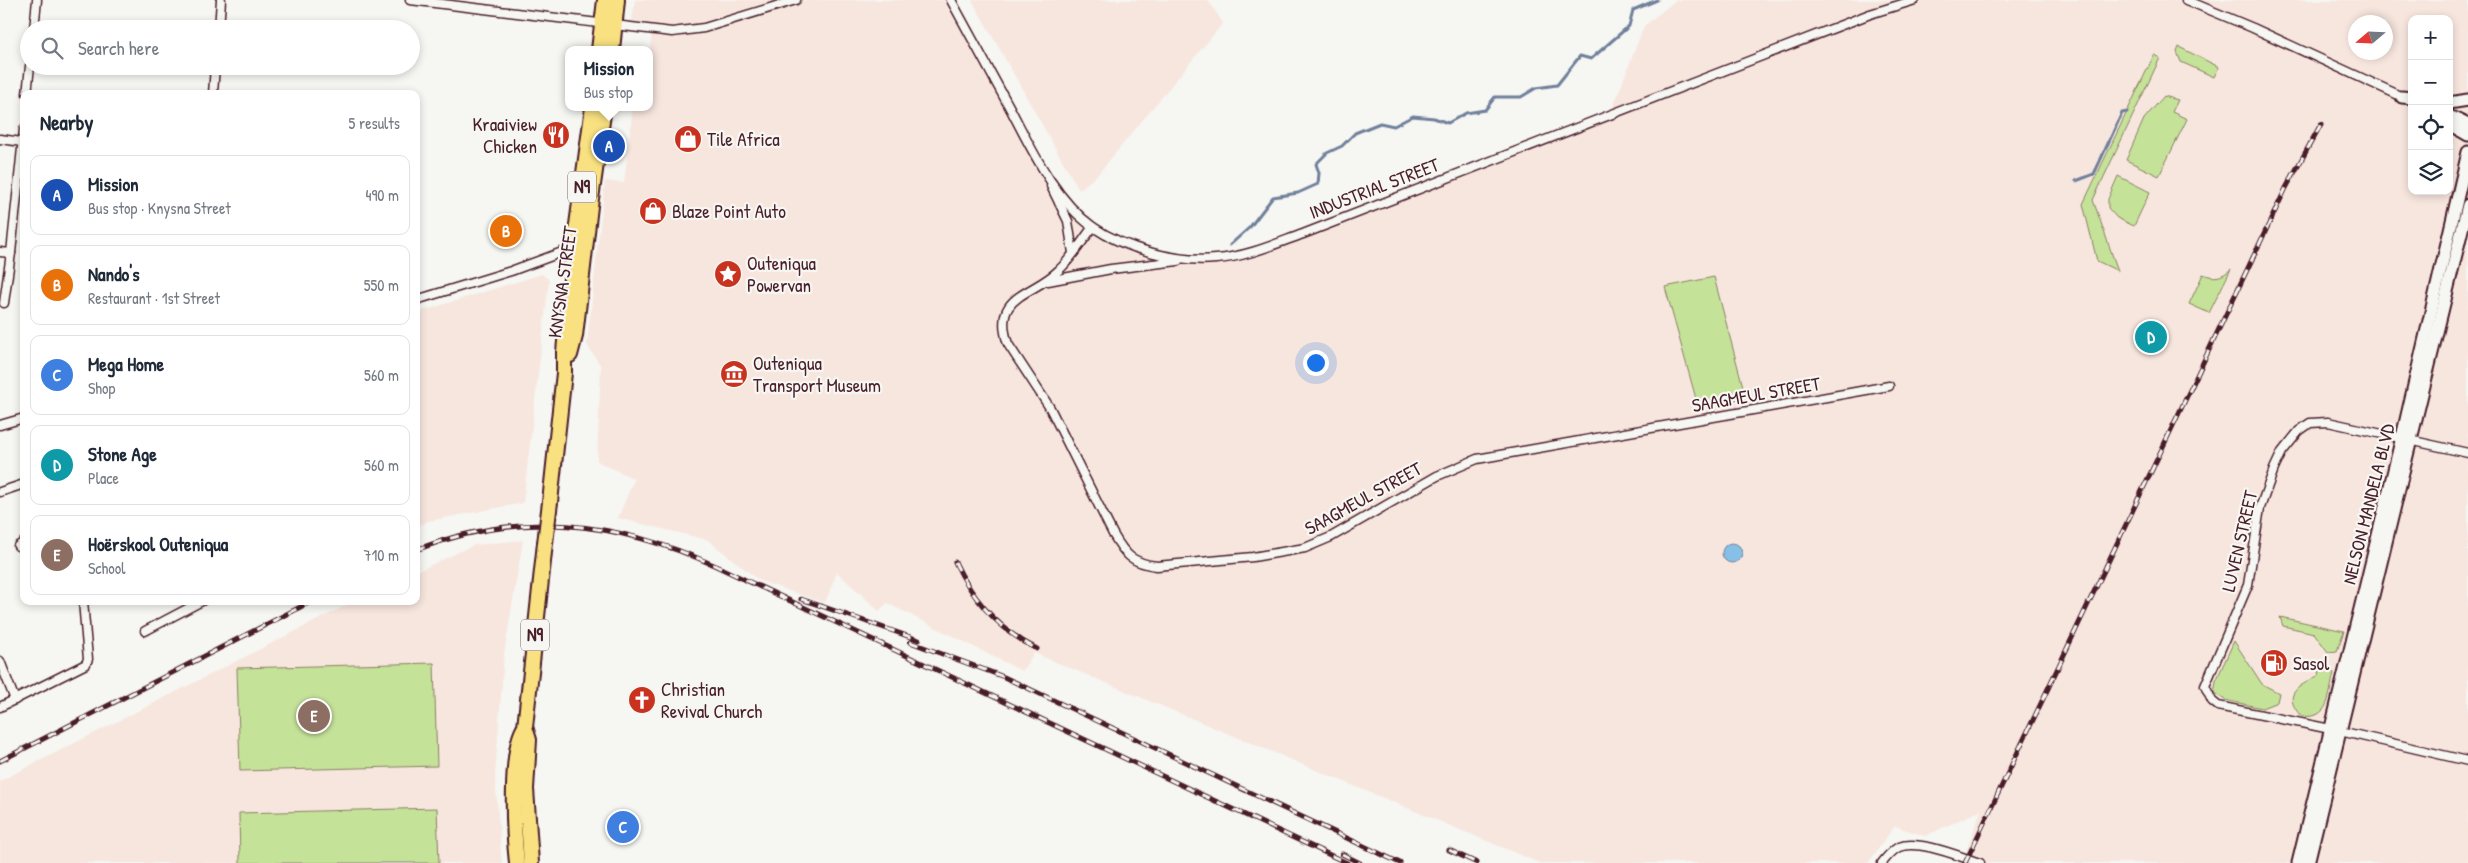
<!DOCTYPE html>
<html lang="en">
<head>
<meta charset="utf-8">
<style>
	body { margin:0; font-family:"Patrick Hand",sans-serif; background:#f6f6f7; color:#1f2937 }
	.controls { position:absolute; right:15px; top:15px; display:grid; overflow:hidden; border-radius:10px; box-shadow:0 2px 8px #0003 }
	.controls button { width:45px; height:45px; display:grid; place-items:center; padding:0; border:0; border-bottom:1px solid #e0e1e3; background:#fff; color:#1f2937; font:25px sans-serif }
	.compass { position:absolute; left:2348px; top:15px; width:45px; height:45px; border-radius:50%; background:#fff; box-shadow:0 2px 8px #0003; rotate:251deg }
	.you { position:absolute; left:1315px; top:362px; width:18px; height:18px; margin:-12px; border:4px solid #fff; border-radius:50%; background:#1a73e8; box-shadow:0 0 0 8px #1a73e833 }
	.badge { display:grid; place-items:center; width:32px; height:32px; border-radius:50%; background:#111827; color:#fff; font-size:16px; font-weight:700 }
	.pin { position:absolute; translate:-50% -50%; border:2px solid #fff; box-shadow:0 1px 5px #0006 }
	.popup { position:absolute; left:565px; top:46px; width:88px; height:65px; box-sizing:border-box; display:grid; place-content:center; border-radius:10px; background:#fff; filter:drop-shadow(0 1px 4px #0005); font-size:16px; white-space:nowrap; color:#747a83 }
	.popup b { font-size:19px; color:#1f2937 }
	.popup::after { content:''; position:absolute; left:50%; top:100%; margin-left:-10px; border:10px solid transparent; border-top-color:#fff }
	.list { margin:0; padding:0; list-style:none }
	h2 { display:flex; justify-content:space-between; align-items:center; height:65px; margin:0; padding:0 20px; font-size:21px }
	h2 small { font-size:16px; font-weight:400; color:#747a83 }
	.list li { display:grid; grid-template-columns:32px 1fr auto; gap:15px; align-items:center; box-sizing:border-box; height:80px; margin:0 10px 10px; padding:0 10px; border:1px solid #e0e1e3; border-radius:10px }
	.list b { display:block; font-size:19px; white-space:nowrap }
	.list p { margin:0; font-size:16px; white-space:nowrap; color:#747a83 }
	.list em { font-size:16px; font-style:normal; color:#747a83 }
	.icon { flex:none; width:28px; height:28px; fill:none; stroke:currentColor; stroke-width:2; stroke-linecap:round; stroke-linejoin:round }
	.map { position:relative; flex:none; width:2468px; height:863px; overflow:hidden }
	.search { position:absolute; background:#fff; box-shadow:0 2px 8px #0003; left:20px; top:20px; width:400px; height:55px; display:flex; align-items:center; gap:12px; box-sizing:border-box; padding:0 18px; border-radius:28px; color:#747a83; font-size:19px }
	.panel { position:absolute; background:#fff; box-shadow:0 2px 8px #0003; left:20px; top:90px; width:400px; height:515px; border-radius:10px }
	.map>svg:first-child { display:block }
</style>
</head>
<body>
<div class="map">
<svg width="2468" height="863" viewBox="0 0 2468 863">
	<rect width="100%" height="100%" fill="#f6f6f2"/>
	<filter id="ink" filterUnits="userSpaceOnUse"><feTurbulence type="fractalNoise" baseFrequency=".02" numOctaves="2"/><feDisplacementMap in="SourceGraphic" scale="10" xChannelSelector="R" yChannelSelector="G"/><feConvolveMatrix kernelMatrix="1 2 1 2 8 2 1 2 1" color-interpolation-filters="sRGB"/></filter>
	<g filter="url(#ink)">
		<g fill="#f7e6de" fill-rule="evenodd">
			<path d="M635,0H951L1045,173L1093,227L1137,248L1187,260L1242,255L1610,115L1644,26L1676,0H2468V863H1962L1981,810L1925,836L1895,826L1868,863H1540L1034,653L1022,671L887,603L879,611L837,572L825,603L760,581L708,540L618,518L634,479L597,461L601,366L587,345L605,181L624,183L633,107H649L651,31L631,28ZM2412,19H2449V191H2412ZM2356,22H2386V52H2356Z"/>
			<path d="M972,0H1208L1223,23L1098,174L1079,190Z"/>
			<path d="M542,274L549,280L523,503L428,521L416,527V313Z"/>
			<path d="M523,540L504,654L495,777L502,863H0V781L355,601H416V572L474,545Z"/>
		</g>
		<g fill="#c5e299" stroke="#888062">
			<path d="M2179,47L2219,67L2214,77L2181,62L2177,52Z"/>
			<path d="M2154,55L2160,58L2093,200L2118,271L2097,261L2083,204Z"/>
			<path d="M2164,96L2178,100L2172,112L2187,119L2159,176L2126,160L2144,119Z"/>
			<path d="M2118,176L2150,192L2134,226L2117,218L2108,208V199Z"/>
			<path d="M2231,269L2209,313L2189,304L2203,274C2215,279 2222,277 2231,269Z"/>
			<path d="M1714,277L1746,398L1698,406L1665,287Z"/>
			<path d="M2280,617L2344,631L2337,651L2328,652L2314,633L2283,626Z"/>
			<path d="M2234,641L2262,684L2279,693L2277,702L2262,708L2225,700L2214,693L2216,681Z"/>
			<path d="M434,663L437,766L240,771L237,668Z"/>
			<path d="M2326,666L2334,673C2328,695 2331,720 2301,716C2279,692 2303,685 2319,675L2318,672Z"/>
			<path d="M437,808L439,863H240L239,813Z"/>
		</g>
		<circle fill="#87c0e6" stroke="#6f809b" cx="1732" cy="553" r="10"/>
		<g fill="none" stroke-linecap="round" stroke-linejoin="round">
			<g stroke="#6f809b" stroke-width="3">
				<path d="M2076,181L2094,174L2122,113L2127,112"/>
				<path d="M1230,245L1250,227L1273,197L1298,193L1318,184L1319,173L1316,164L1327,153L1342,146L1355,133L1380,123L1394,126L1413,116L1434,118L1448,123L1466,113L1485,110L1495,97H1521L1536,88L1557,85L1580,56L1591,59L1629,26L1633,10L1657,0"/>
			</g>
			<g stroke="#4a1f2b" stroke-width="11">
				<g id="street">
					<path d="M410,0L672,32L704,28L796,0"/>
					<path d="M951,0C971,37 991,73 1011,110C1032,150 1055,200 1093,227C1125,249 1178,263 1216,259C1246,257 1275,244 1303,234L1870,14L1915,0"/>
					<path d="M2186,0L2253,28L2405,98"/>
					<path d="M34,29L37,0"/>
					<path d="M219,29L221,0"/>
					<path d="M27,94L30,66"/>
					<path d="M213,94L215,66"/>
					<path d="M0,139L22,142"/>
					<path d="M1051,186L1068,221L1073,253"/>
					<path d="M1093,227C1082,241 1072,258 1059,270C1033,296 991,294 1008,344L1050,408L1113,534C1125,555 1132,563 1157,566L1253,557L1305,548L1331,537L1437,476L1477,459L1889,386"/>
					<path d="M0,252L11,253L24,129"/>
					<path d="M1048,281L1111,269L1178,261"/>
					<path d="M416,300L511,271L576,247"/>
					<path d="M4,303L11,253"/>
					<path d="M0,425L24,418"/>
					<path d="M2468,453L2328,422L2310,423L2299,431L2282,452L2274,469L2260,508L2248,585L2205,686L2212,701L2218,706L2340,731L2468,761"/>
					<path d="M0,492L24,484"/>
					<path d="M18,546L24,542"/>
					<path d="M145,631L202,601"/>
					<path d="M0,661L15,700"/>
					<path d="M0,707L86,664L88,659L83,601"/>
					<path d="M1882,863C1887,857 1892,850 1899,847C1919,839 1960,857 1980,863"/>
				</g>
			</g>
			<g stroke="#4a1f2b" stroke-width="15">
				<g id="secondary">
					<path d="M2402,97L2412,98"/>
					<path d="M2449,103L2468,100"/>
					<path d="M2449,116L2468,125"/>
					<path d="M2449,124L2468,135"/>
					<path d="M2298,863L2402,437L2468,152"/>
					<path d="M2308,863L2468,205"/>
				</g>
			</g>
			<g stroke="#4a1f2b" stroke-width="18">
				<g id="highway">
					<path d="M599,50L605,0"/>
					<path d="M612,50L617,0"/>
					<path d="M570,355L575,336L590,206L604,107"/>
					<path d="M550,502L564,373V352L574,247L593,107"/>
					<path d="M525,727L529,740L526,789L531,863"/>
					<path d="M517,863C514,836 509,748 525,727L545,543"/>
				</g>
			</g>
			<use href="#street" stroke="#f6f6f2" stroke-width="8"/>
			<use href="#secondary" stroke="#f6f6f2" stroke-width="11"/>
			<use href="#highway" stroke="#f9e181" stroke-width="14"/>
			<g stroke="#4a1f2b" stroke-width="5">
				<g id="rail">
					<path d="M416,550C520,509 617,521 716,566L1347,863"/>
					<path d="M955,562C973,600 999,630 1037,649"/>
					<path d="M801,599L919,640"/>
					<path d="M910,642L1004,677L1400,863"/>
					<path d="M0,761L312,601"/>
					<path d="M1449,850L1477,863"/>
					<path d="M1342,854L1360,863"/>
					<path d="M1965,863L2286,188L2321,124"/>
				</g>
			</g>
			<use href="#rail" stroke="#f6f6f2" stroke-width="3" stroke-dasharray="9" stroke-linecap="butt"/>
			<g stroke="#4a1f2b" stroke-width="18" stroke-linecap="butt">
				<path id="highway-bridge" d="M545,543L550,502"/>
			</g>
			<use href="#highway-bridge" stroke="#f9e181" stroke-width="14"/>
		</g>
	</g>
	<defs>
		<g id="restaurant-disc" transform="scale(1.4375)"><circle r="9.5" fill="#c8321e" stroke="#f6f6f2"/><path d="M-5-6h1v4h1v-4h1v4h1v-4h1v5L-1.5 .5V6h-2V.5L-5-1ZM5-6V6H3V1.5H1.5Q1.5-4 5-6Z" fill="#fff"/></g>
		<g id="shop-disc" transform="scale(1.4375)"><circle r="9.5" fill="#c8321e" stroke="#f6f6f2"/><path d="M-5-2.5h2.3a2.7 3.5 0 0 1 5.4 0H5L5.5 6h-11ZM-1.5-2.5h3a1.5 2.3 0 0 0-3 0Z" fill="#fff"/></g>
		<g id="sight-disc" transform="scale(1.4375)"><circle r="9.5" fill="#c8321e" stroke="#f6f6f2"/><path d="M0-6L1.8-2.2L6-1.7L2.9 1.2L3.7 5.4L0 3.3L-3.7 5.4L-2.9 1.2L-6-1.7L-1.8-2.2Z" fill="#fff"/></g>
		<g id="museum-disc" transform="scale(1.4375)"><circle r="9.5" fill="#c8321e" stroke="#f6f6f2"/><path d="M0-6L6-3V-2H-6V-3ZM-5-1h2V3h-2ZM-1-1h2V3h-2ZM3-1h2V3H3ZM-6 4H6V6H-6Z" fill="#fff"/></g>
		<g id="fuel-disc" transform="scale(1.4375)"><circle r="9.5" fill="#c8321e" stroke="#f6f6f2"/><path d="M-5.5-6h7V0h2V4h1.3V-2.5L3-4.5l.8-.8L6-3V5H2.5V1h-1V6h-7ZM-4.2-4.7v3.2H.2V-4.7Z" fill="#fff"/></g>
		<g id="church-disc" transform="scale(1.4375)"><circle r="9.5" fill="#c8321e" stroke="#f6f6f2"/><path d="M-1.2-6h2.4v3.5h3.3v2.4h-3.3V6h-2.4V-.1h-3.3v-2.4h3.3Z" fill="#fff"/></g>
	</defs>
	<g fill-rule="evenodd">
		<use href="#restaurant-disc" x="556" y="135"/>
		<use href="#shop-disc" x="688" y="139"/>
		<use href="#shop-disc" x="653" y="211"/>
		<use href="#sight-disc" x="728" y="274"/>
		<use href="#museum-disc" x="734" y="374"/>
		<use href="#fuel-disc" x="2274" y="663"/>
		<use href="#church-disc" x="642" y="700"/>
	</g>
	<g text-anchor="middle" stroke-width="4.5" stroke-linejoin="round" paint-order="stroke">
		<g fill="#f6f6f2" stroke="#7e6067" stroke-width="1">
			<rect x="568" y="171.5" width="28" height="31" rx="4"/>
			<rect x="521" y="619.5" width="28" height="31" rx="4"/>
		</g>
		<g font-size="18" font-weight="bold" fill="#4a1f2b">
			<text x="582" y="193">N9</text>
			<text x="535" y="641">N9</text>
		</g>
		<g font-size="19" fill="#4a1f2b" stroke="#f6f6f2" text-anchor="start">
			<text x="537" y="131" text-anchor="end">Kraaiview<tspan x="537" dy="22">Chicken</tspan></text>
			<text x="707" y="146">Tile Africa</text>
			<text x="672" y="218">Blaze Point Auto</text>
			<text x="747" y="270">Outeniqua<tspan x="747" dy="22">Powervan</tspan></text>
			<text x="753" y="370">Outeniqua<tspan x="753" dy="22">Transport Museum</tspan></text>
			<text x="2293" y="670">Sasol</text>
			<text x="661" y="696">Christian<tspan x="661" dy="22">Revival Church</tspan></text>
		</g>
		<g font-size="19" fill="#4a1f2b" stroke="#f6f6f2">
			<text transform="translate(1374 188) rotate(-21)" y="7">INDUSTRIAL STREET</text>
			<text transform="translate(562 282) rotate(-82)" y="7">KNYSNA STREET</text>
			<text transform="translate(1756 394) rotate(-10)" y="7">SAAGMEUL STREET</text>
			<text transform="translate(1363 498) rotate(-29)" y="7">SAAGMEUL STREET</text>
			<text transform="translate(2368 504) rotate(-76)" y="7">NELSON MANDELA BLVD</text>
			<text transform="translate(2239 541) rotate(-77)" y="7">LUVEN STREET</text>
		</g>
	</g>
</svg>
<div class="controls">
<button>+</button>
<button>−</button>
<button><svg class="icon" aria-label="locate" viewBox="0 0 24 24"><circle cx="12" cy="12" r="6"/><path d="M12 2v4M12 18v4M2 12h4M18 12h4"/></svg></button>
<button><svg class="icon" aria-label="layers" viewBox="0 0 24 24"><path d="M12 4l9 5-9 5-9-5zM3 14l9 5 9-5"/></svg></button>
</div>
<svg class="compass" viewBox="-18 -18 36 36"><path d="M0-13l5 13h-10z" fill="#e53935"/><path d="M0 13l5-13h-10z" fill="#747a83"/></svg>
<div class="you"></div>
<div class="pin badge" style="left:609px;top:146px;background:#1a4fb4">A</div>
<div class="popup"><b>Mission</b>Bus stop</div>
<div class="pin badge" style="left:506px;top:231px;background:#e8710a">B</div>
<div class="pin badge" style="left:623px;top:827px;background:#3f7fe0">C</div>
<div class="pin badge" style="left:2151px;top:337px;background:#0f9aa8">D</div>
<div class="pin badge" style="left:314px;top:716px;background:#8d6e63">E</div>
<div class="search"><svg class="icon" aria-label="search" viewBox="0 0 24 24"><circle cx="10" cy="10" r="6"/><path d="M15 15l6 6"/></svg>Search here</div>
<section class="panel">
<h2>Nearby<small>5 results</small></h2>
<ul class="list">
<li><span class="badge" style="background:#1a4fb4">A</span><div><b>Mission</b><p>Bus stop · Knysna Street</p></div><em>490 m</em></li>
<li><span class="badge" style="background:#e8710a">B</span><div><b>Nando's</b><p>Restaurant · 1st Street</p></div><em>550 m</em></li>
<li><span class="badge" style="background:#3f7fe0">C</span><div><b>Mega Home</b><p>Shop</p></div><em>560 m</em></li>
<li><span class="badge" style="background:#0f9aa8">D</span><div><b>Stone Age</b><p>Place</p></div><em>560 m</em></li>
<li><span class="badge" style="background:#8d6e63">E</span><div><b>Hoërskool Outeniqua</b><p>School</p></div><em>710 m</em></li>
</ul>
</section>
</div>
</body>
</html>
